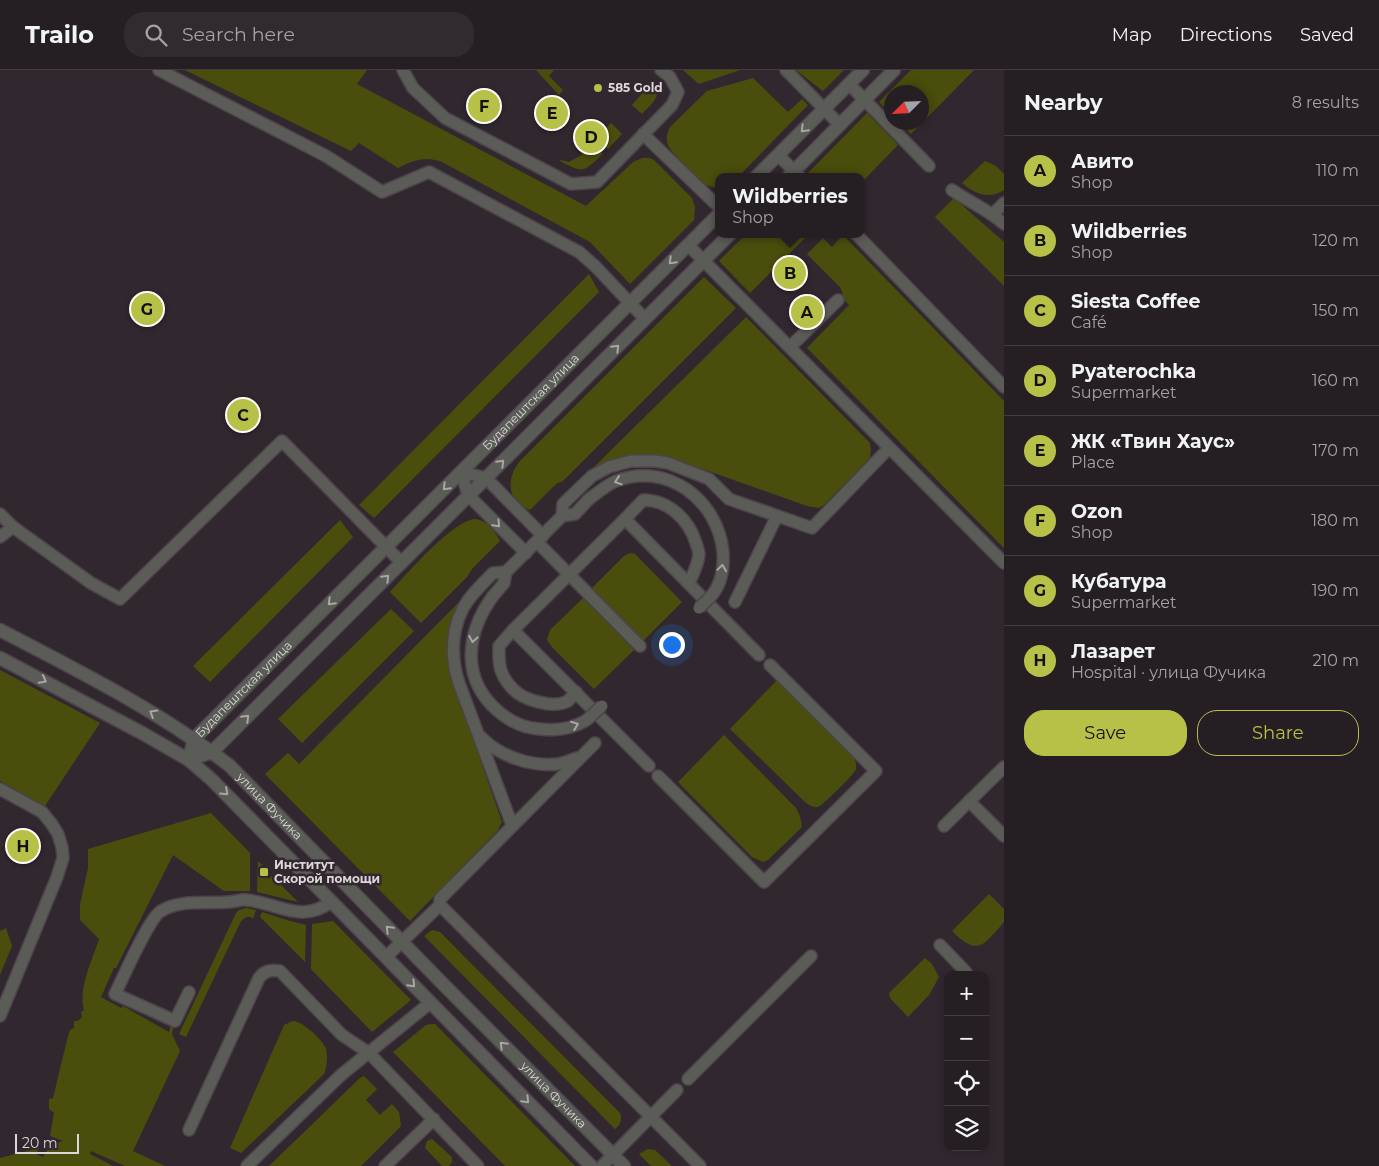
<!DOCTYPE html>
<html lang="en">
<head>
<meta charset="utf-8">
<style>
	body { margin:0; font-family:Montserrat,sans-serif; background:#312b30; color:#f1f3f6 }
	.controls { position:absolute; right:15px; bottom:15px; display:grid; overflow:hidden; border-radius:10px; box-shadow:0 2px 8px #0003 }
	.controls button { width:45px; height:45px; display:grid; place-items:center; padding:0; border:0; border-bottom:1px solid #423c41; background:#251e23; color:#f1f3f6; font:25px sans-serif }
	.compass { position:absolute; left:884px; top:15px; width:45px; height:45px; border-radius:50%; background:#251e23; box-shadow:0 2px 8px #0003; rotate:246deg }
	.scale { position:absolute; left:15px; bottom:12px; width:64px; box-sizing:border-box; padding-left:5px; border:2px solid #ddd7db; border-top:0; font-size:14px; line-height:18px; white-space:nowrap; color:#ddd7db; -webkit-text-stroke:4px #31282f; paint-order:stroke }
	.you { position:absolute; left:671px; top:574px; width:18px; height:18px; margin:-12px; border:4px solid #fff; border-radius:50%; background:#1a73e8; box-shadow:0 0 0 8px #1a73e833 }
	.badge { display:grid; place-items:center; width:32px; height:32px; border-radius:50%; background:#b7c147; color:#111; font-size:16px; font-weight:700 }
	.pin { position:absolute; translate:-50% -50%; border:2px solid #fff; box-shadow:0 1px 5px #0006 }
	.popup { position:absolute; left:715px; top:103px; width:150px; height:65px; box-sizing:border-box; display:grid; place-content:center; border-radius:10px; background:#251e23; filter:drop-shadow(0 1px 4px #0005); font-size:16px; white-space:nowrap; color:#a3a2a6 }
	.popup b { font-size:19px; color:#f1f3f6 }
	.popup::after { content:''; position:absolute; left:50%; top:100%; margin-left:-10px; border:10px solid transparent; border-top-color:#251e23 }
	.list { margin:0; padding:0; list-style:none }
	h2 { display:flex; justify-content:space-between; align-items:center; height:65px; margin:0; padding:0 20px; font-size:21px }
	h2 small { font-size:16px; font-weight:400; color:#a3a2a6 }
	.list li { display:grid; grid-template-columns:32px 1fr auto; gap:15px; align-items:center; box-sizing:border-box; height:70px; padding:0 20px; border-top:1px solid #423c41 }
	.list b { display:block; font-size:19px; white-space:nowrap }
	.list p { margin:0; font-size:16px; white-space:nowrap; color:#a3a2a6 }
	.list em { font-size:16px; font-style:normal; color:#a3a2a6 }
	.actions { display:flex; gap:10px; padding:15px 20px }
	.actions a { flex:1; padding:11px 0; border:1px solid #b7c147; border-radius:20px; text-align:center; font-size:18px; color:#b7c147 }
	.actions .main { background:#b7c147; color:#111 }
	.icon { flex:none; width:28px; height:28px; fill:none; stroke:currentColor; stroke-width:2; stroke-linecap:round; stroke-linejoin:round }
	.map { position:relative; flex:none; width:1004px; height:1096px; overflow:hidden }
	header { display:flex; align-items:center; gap:30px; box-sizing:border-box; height:70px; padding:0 25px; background:#251e23; border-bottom:1px solid #423c41 }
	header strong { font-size:24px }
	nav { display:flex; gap:28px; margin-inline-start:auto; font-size:18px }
	.search { width:350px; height:45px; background:#312b30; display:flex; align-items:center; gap:12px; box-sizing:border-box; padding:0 18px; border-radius:20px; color:#a3a2a6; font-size:19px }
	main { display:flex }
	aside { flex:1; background:#251e23 }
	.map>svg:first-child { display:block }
</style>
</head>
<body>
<header>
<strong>Trailo</strong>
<div class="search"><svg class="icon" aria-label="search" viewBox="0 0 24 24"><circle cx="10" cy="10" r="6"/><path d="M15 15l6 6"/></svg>Search here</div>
<nav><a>Map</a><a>Directions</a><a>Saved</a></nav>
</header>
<main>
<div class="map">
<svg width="1004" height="1096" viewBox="0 0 1004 1096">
	<rect width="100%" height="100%" fill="#31282f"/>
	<g fill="#494e0c">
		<path d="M185,0H367L357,14L586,136L632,93C640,88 646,86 654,90L692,128L695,137L694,150L630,214L590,172L442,92C425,86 414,90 398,98L359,73L351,81Z"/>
		<path d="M536,0H554L549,6L563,20L559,25Z"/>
		<path d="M683,0H740L699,14Z"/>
		<path d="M796,0H844L823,21Z"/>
		<path d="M911,0H974L911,64L900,53L922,52V22H892L891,44L879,32Z"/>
		<path d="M753,8L788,42L802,29L808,35L738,107H719V119L706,115C697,106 675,87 669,77C665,71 667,63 670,57L707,21Z"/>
		<path d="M653,14C664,26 650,35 642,44L632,35L646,19H648Z"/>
		<path d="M867,43L898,75L861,113V107H812L808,103Z"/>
		<path d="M611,53L622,64L608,79L597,68Z"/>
		<path d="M593,74L603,84C583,102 584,104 560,91L561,90L569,92L578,87H579Z"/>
		<path d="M985,91L996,96L1004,104V120C989,130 975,124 962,113Z"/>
		<path d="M954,128L1004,172V216L935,147Z"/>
		<path d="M746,164H809L750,223L719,191Z"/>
		<path d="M843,165L1004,331V478L807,278L849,235L841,226L843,224L840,217L807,184L823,168L832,177Z"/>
		<path d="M589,204L599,222L374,448L359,435Z"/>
		<path d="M704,207L736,238L563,411L556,414L530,440C507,431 506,410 519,392Z"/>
		<path d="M746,247L870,373L871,380L870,388L824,435L819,438L807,436L666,386C640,382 616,386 593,398Z"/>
		<path d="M475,449C488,451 494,460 500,471L472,499L467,507L421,553L390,522C406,505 453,450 475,449Z"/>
		<path d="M340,450L353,467L210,612L193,596Z"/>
		<path d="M630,483L635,484L682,532L643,571L591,519L624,486Z"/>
		<path d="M583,528L634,580L594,619L552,577L547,570L550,560Z"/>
		<path d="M462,529C451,551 446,579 450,603L502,752L498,760L410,851L265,704L288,683L299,694Z"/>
		<path d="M391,539L414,561L302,673L278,649Z"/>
		<path d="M0,600L100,653L45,736L0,711Z"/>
		<path d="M778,609L853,686C855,690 858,696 855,701C853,705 822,736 818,737C813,738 807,734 804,731L730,659Z"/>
		<path d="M724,665L796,738L800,746L802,757L768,790L763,792L752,787L678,712Z"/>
		<path d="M211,743L250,783V821H224L173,785L116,898H114L101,927L121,938L123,936L169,962L172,952L174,953L172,964L180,981L133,1081L165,1096H125L91,1081L90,1084L113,1096H0V1088L39,1078L36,1084L43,1087L50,1075L63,1071L50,1066L54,1043L49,1039V1029L53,1028L68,966L70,960L74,958V951H78L82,947L81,942L84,940C78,918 92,891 99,869L80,850V834L88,798V779Z"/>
		<path d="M258,791L262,795L259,799L269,809L272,806L298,832L257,822Z"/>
		<path d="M989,824L1004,839V852C983,876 978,887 952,861Z"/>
		<path d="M246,838L256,840L253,849L251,847H246L241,851L186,967L179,964L236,843L239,840Z"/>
		<path d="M262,842L290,851L306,855L305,892L260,847Z"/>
		<path d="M333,851L411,930L372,962L311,899L312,854Z"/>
		<path d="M6,858L12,876L0,905V861Z"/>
		<path d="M432,860L440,862L620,1043C622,1050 621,1055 615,1059L424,866Z"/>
		<path d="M925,888L932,894L939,907L929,925L908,947L890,928L889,923Z"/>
		<path d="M293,951C302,951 323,970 326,979C328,988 327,995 324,1004L241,1083L230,1078L284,955Z"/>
		<path d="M432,954H435L575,1096H505L393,982L426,955Z"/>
		<path d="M364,1006L377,1019L366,1030L380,1045L392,1034L399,1042L401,1056L361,1096H269L360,1008Z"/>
		<path d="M432,1069L452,1087V1092L449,1096H442L425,1078L427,1071Z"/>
		<path d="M648,1079L655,1080L672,1096H651L639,1084Z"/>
	</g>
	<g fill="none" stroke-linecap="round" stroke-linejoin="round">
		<g stroke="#4d444b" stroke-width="14">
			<g id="lane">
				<path d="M159,0L326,86L382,122L429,102L579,182L595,196L645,249"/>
				<path d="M403,0L413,18L445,48L571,114L597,112L672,35L678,22L670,7L661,0"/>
				<path d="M786,0L840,55"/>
				<path d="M849,14L929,96"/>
				<path d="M643,64L719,137"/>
				<path d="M778,85L800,107"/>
				<path d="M952,120C969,132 989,140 1004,154"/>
				<path d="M993,144L1004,133"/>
				<path d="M856,164L1004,317"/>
				<path d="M688,175L1004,493"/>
				<path d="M790,277L838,230"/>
				<path d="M461,402L486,408L543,466"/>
				<path d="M461,402L468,425L526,483"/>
				<path d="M0,444L13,457L91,513L120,529L282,371L401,492"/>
				<path d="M562,446L563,434L592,406L609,397L631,391H655L668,393L709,409L729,429L812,458L889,378"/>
				<path d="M625,449L643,430C669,430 689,450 696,473C697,477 699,481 699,484C698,495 693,504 689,513"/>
				<path d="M0,467L13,457"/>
				<path d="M537,472L640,576"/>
				<path d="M506,502L493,503C485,511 476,520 469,529C451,553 450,586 459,613L512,755"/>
				<path d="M493,526L504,513L506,502L562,446L575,444L588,430"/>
				<path d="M735,532L777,446"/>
				<path d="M513,560L499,576C499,585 498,594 502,603C504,608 509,615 513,619C523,630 554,639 568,631C570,629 573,625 576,622"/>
				<path d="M481,667C499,686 531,697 558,694C564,693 571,690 577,688"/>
				<path d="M649,696L513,560L625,449L759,585"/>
				<path d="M658,706L764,812L876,701L770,595"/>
				<path d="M0,719L42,742L51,753L58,764L62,777L63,788L57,807L0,946"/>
				<path d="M969,731L1004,766"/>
				<path d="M944,756L1004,697"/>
				<path d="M440,835L700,1096"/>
				<path d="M940,875L966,902"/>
				<path d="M386,887L440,835V829L595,673"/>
				<path d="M189,922L175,951L115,924C123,908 149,848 161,841C180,829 207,834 228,832C235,832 241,829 247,830C278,833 301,854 331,832"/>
				<path d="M688,1009L811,886"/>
				<path d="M189,1060L259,908C265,900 271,900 280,901L342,965L369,983L478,1096"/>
				<path d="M247,1096L341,1005L430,933"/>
				<path d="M385,1096L434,1049"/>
				<path d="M602,1096L677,1020"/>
			</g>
		</g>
		<g stroke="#4d444b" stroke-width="15">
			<g id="street">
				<path d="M756,107L863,0"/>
				<path d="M788,107L894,0"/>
				<path id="s1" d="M0,560C79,601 159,641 230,696L443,914L624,1096"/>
				<path d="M0,588L142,663L189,690L211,709L591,1096"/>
				<path id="s2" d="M189,690L194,669L719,144"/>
				<path d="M189,690L212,682L730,164"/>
			</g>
		</g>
		<use href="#lane" stroke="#5b5c57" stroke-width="11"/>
		<use href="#street" stroke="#5b5c57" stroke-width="12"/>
		<g stroke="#4d444b" stroke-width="14" stroke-linecap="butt">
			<g id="lane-bridge">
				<path d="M588,430C597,423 605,416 616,411C667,391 718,430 723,482C724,496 722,513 712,525C708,530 703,534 699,538"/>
				<path d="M493,526C466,563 460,609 499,642C511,652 524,658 540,659C556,661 571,659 585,651C591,647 596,641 602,636"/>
			</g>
		</g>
		<use href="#lane-bridge" stroke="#5b5c57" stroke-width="11"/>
	</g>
	<defs><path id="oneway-chevron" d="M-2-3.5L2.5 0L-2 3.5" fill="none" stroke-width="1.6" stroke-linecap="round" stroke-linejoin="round" transform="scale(1.25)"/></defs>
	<g stroke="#a9a6a6">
		<use href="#oneway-chevron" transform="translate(804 59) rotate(135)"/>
		<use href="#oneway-chevron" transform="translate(672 191) rotate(135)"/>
		<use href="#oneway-chevron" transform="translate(616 278) rotate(-45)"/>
		<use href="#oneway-chevron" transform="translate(501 393) rotate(-45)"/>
		<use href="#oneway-chevron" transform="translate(618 411) rotate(162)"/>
		<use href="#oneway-chevron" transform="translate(446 417) rotate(135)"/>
		<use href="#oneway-chevron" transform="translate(497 454) rotate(46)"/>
		<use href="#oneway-chevron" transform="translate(722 498) rotate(-82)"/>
		<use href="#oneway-chevron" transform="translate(386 508) rotate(-45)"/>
		<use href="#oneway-chevron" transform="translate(331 532) rotate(135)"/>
		<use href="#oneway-chevron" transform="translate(473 569) rotate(99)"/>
		<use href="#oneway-chevron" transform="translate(43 610) rotate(28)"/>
		<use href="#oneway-chevron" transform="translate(153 643) rotate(-149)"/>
		<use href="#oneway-chevron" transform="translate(246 648) rotate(-45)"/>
		<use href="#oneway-chevron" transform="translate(575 655) rotate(-21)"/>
		<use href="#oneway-chevron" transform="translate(225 722) rotate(43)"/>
		<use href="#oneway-chevron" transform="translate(389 859) rotate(-134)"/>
		<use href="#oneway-chevron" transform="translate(412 914) rotate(46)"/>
		<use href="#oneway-chevron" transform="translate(503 975) rotate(-135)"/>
		<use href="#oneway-chevron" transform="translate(526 1030) rotate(45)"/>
	</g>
	<g fill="#b7c147" stroke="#31282f" stroke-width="2">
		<circle cx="598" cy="18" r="5"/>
		<rect x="259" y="797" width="10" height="10" rx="2.5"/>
	</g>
	<g text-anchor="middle" stroke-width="5" stroke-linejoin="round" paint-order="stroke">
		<g font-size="12" font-weight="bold" fill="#ddd7db" stroke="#31282f" text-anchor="start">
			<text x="608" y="22">585 Gold</text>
			<text x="274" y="799">Институт<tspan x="274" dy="14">Скорой помощи</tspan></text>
		</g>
		<g font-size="12" fill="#ddd7db" stroke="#31282f">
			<text dy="4" stroke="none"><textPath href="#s2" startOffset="498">Будапештская улица</textPath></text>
			<text dy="4" stroke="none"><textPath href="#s2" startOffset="92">Будапештская улица</textPath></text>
			<text dy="4" stroke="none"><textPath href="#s1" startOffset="324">улица Фучика</textPath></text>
			<text dy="4" stroke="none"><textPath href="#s1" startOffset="729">улица Фучика</textPath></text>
		</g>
	</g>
</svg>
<div class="controls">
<button>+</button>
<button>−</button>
<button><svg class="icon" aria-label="locate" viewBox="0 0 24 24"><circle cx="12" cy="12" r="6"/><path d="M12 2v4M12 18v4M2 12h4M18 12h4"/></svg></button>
<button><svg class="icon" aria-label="layers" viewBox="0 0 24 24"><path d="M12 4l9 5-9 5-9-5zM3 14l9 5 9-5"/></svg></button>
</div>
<svg class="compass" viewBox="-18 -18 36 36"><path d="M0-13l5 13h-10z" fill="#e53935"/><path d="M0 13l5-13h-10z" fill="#a3a2a6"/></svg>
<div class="scale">20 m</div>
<div class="you"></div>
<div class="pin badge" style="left:807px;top:242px">A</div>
<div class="pin badge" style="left:790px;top:203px">B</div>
<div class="popup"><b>Wildberries</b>Shop</div>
<div class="pin badge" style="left:243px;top:345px">C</div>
<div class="pin badge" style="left:591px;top:67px">D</div>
<div class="pin badge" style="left:552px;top:43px">E</div>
<div class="pin badge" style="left:484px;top:36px">F</div>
<div class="pin badge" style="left:147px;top:239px">G</div>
<div class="pin badge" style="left:23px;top:776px">H</div>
</div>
<aside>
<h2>Nearby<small>8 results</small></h2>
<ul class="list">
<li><span class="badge">A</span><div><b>Авито</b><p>Shop</p></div><em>110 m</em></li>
<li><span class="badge">B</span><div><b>Wildberries</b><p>Shop</p></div><em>120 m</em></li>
<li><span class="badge">C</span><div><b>Siesta Coffee</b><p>Café</p></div><em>150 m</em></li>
<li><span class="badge">D</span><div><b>Pyaterochka</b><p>Supermarket</p></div><em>160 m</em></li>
<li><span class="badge">E</span><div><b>ЖК «Твин Хаус»</b><p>Place</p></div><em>170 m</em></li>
<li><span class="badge">F</span><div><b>Ozon</b><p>Shop</p></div><em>180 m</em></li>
<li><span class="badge">G</span><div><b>Кубатура</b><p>Supermarket</p></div><em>190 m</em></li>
<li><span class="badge">H</span><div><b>Лазарет</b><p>Hospital · улица Фучика</p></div><em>210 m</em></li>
</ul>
<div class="actions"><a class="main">Save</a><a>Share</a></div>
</aside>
</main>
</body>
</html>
